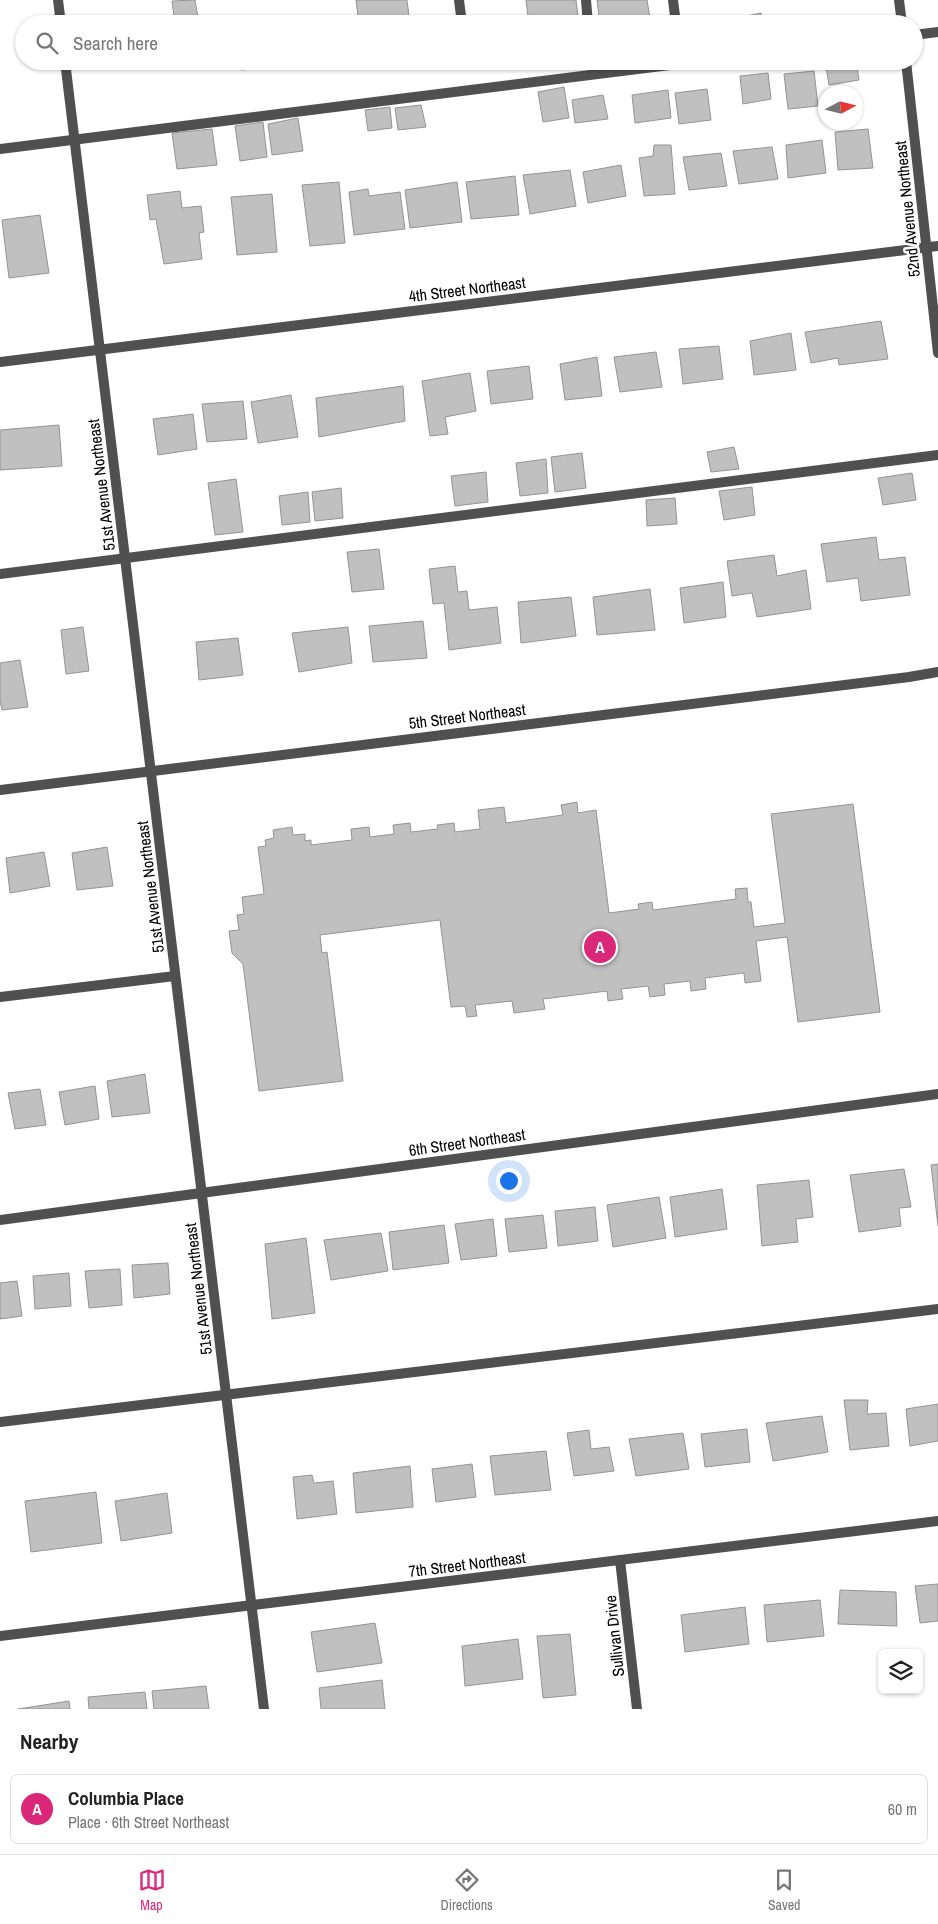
<!DOCTYPE html>
<html lang="en">
<head>
<meta charset="utf-8">
<style>
	body { margin:0; font-family:"Archivo Narrow",sans-serif; background:#f2f2f2; color:#222 }
	.controls { position:absolute; right:15px; bottom:15px; display:grid; overflow:hidden; border-radius:8px; box-shadow:0 1px 4px #0004 }
	.controls button { width:45px; height:45px; display:grid; place-items:center; padding:0; border:0; border-bottom:1px solid #e0e0e0; background:#fff; color:#222; font:25px sans-serif }
	.compass { position:absolute; left:818px; top:85px; width:45px; height:45px; border-radius:50%; background:#fff; box-shadow:0 1px 4px #0004; rotate:83deg }
	.you { position:absolute; left:508px; top:1180px; width:18px; height:18px; margin:-12px; border:4px solid #fff; border-radius:50%; background:#1a73e8; box-shadow:0 0 0 8px #1a73e833 }
	.badge { display:grid; place-items:center; width:32px; height:32px; border-radius:50%; background:#db2777; color:#fff; font-size:16px; font-weight:700 }
	.pin { position:absolute; translate:-50% -50%; border:2px solid #fff; box-shadow:0 1px 5px #0006 }
	.list { margin:0; padding:0; list-style:none }
	h2 { display:flex; justify-content:space-between; align-items:center; height:65px; margin:0; padding:0 20px; font-size:21px }
	h2 small { font-size:16px; font-weight:400; color:#767676 }
	.list li { display:grid; grid-template-columns:32px 1fr auto; gap:15px; align-items:center; box-sizing:border-box; height:70px; margin:0 10px 10px; padding:0 10px; border:1px solid #e0e0e0; border-radius:8px }
	.list b { display:block; font-size:19px; white-space:nowrap }
	.list p { margin:0; font-size:16px; white-space:nowrap; color:#767676 }
	.list em { font-size:16px; font-style:normal; color:#767676 }
	.icon { flex:none; width:28px; height:28px; fill:none; stroke:currentColor; stroke-width:2; stroke-linecap:round; stroke-linejoin:round }
	.map { position:relative; flex:none; width:938px; height:1709px; overflow:hidden }
	.search { position:absolute; background:#fff; box-shadow:0 1px 4px #0004; left:15px; right:15px; top:15px; height:55px; display:flex; align-items:center; gap:12px; box-sizing:border-box; padding:0 18px; border-radius:28px; color:#767676; font-size:19px }
	.sheet { height:145px; background:#fff }
	nav { display:flex; justify-content:space-around; align-items:center; box-sizing:border-box; height:70px; border-top:1px solid #e0e0e0; background:#fff; font-size:14px; color:#767676 }
	nav a { display:grid; justify-items:center; gap:2px }
	nav .on { color:#db2777 }
	.map>svg:first-child { display:block }
</style>
</head>
<body>
<div class="map">
<svg width="938" height="1709" viewBox="0 0 938 1709">
	<rect width="100%" height="100%" fill="#fff"/>
	<g fill="#c0c0c0" stroke="#949494">
		<path d="M195,0L199,24H175L172,1Z"/>
		<path d="M356,0H407L410,24H359Z"/>
		<path d="M526,0H576L579,24H529Z"/>
		<path d="M597,0H647L651,24H600Z"/>
		<path d="M761,13L762,24H734L733,19Z"/>
		<path d="M257,19L258,24H225Z"/>
		<path d="M179,61H262L263,68L241,70L239,62L180,69Z"/>
		<path d="M825,61H856L859,80L829,85Z"/>
		<path d="M814,71L818,106L788,109L784,74Z"/>
		<path d="M768,73L771,99L743,104L740,76Z"/>
		<path d="M564,87L569,118L543,122L538,92Z"/>
		<path d="M707,89L711,120L679,124L675,93Z"/>
		<path d="M668,90L671,118L635,123L632,95Z"/>
		<path d="M603,95L608,119L575,123L572,100Z"/>
		<path d="M421,105L426,127L398,130L395,108Z"/>
		<path d="M390,107L392,128L368,131L365,110Z"/>
		<path d="M298,118L303,151L272,155L268,124Z"/>
		<path d="M263,122L267,157L240,161L235,126Z"/>
		<path d="M212,129L217,165L177,169L172,133Z"/>
		<path d="M868,129L873,168L838,170L835,132Z"/>
		<path d="M822,140L826,173L788,178L786,145Z"/>
		<path d="M654,145H671L675,194L644,196L639,158L653,156Z"/>
		<path d="M772,147L778,179L739,184L733,151Z"/>
		<path d="M721,153L727,186L689,190L683,157Z"/>
		<path d="M621,165L626,196L588,203L583,172Z"/>
		<path d="M570,170L576,206L530,214L523,175Z"/>
		<path d="M515,176L519,215L471,219L466,182Z"/>
		<path d="M339,182L345,243L310,246L302,185Z"/>
		<path d="M457,182L462,222L410,228L405,190Z"/>
		<path d="M368,189L369,196L400,192L405,229L354,235L349,192Z"/>
		<path d="M180,191L182,208L201,206L204,232L199,233L202,259L164,264L156,219L150,220L147,195Z"/>
		<path d="M272,194L277,252L237,255L231,197Z"/>
		<path d="M40,215L49,273L9,278L2,220Z"/>
		<path d="M881,321L888,359L839,365L838,358L811,363L805,332Z"/>
		<path d="M791,333L796,370L754,375L750,341Z"/>
		<path d="M719,346L723,379L683,384L679,349Z"/>
		<path d="M656,352L662,387L620,392L614,357Z"/>
		<path d="M597,357L602,396L565,400L560,364Z"/>
		<path d="M529,366L533,399L491,404L487,371Z"/>
		<path d="M470,373L476,411L445,417L448,434L430,436L422,381Z"/>
		<path d="M403,386L405,421L319,437L316,398Z"/>
		<path d="M291,395L298,437L258,443L251,402Z"/>
		<path d="M243,401L247,439L207,442L202,404Z"/>
		<path d="M193,414L197,449L158,455L153,419Z"/>
		<path d="M59,425L62,466L0,470V430Z"/>
		<path d="M734,447L739,469L711,472L707,452Z"/>
		<path d="M582,453L586,488L555,492L551,457Z"/>
		<path d="M546,459L548,493L520,496L516,463Z"/>
		<path d="M486,472L488,502L455,506L451,476Z"/>
		<path d="M912,473L916,500L883,505L878,478Z"/>
		<path d="M236,479L243,532L215,535L208,483Z"/>
		<path d="M752,487L755,515L724,520L719,491Z"/>
		<path d="M341,488L343,518L315,521L312,492Z"/>
		<path d="M308,492L310,522L282,525L279,496Z"/>
		<path d="M675,498L677,524L647,526L646,500Z"/>
		<path d="M876,537L879,560L905,557L910,595L861,601L858,578L827,582L821,544Z"/>
		<path d="M379,549L384,589L352,592L347,552Z"/>
		<path d="M774,555L777,576L806,570L811,609L757,617L752,593L732,596L727,561Z"/>
		<path d="M455,566L458,592L467,591L469,610L497,607L501,643L449,650L444,603L433,604L429,569Z"/>
		<path d="M723,582L726,617L684,623L680,588Z"/>
		<path d="M650,589L655,630L597,635L593,597Z"/>
		<path d="M571,597L576,636L521,643L518,602Z"/>
		<path d="M423,621L427,658L373,662L369,626Z"/>
		<path d="M83,627L89,671L66,674L61,630Z"/>
		<path d="M348,627L352,663L299,672L292,633Z"/>
		<path d="M238,638L243,675L199,680L196,642Z"/>
		<path d="M20,660L28,707L2,710L0,701V663Z"/>
		<path d="M577,802L578,813L596,810L609,913L639,909L638,904L652,902L653,910L736,899L735,889L747,888L748,902H751L754,927L785,923L771,814L853,804L880,1012L798,1022L787,937L756,941L761,981L745,983L744,973L705,978L706,989L691,991L690,981L664,984L665,995L650,997L648,986L621,989L623,999L608,1001L607,991L543,999L545,1009L514,1013L512,1001L475,1005L477,1016L467,1017L465,1006L451,1007L440,920L320,935L322,953L327,952L343,1081L259,1091L243,964L232,953L229,931L239,930L237,915L244,914L242,897L264,894L258,847L266,846L265,840L274,838L273,830L292,827L293,835L305,834V841L311,840V845L352,840L351,829L369,827L370,837L394,834L393,825L410,823L411,832L438,829L437,825L454,823L455,832L480,829L478,810L504,807L506,823L563,815L561,805Z"/>
		<path d="M107,847L113,886L77,890L72,853Z"/>
		<path d="M44,852L50,886L10,893L6,858Z"/>
		<path d="M145,1074L150,1113L112,1117L107,1081Z"/>
		<path d="M95,1086L99,1119L65,1125L59,1092Z"/>
		<path d="M40,1089L46,1125L15,1129L8,1093Z"/>
		<path d="M938,1164V1226L931,1165Z"/>
		<path d="M904,1169L911,1207L899,1208L901,1226L859,1232L850,1175Z"/>
		<path d="M809,1180L813,1217L796,1219L798,1242L762,1246L757,1185Z"/>
		<path d="M722,1189L727,1229L675,1237L670,1197Z"/>
		<path d="M659,1197L666,1238L613,1247L607,1205Z"/>
		<path d="M595,1207L598,1241L558,1246L555,1211Z"/>
		<path d="M543,1215L547,1248L509,1252L505,1219Z"/>
		<path d="M493,1219L497,1256L461,1260L455,1224Z"/>
		<path d="M444,1225L449,1263L393,1270L389,1232Z"/>
		<path d="M381,1233L388,1271L331,1280L324,1240Z"/>
		<path d="M306,1238L315,1313L272,1319L265,1244Z"/>
		<path d="M168,1263L170,1294L134,1298L132,1265Z"/>
		<path d="M120,1269L122,1305L89,1308L85,1271Z"/>
		<path d="M69,1273L71,1306L35,1309L33,1276Z"/>
		<path d="M17,1281L22,1316L0,1319V1283Z"/>
		<path d="M844,1400H868L867,1414L886,1413L889,1446L850,1450Z"/>
		<path d="M938,1404V1441L910,1446L906,1409Z"/>
		<path d="M822,1416L828,1452L773,1461L766,1423Z"/>
		<path d="M747,1429L750,1462L705,1467L701,1434Z"/>
		<path d="M589,1430L591,1449L609,1447L614,1471L574,1476L567,1433Z"/>
		<path d="M683,1433L689,1469L636,1476L629,1439Z"/>
		<path d="M546,1451L551,1490L495,1495L490,1456Z"/>
		<path d="M472,1464L476,1497L436,1502L432,1469Z"/>
		<path d="M410,1466L413,1507L356,1513L353,1473Z"/>
		<path d="M312,1475L314,1483L333,1481L337,1514L297,1519L293,1477Z"/>
		<path d="M96,1492L102,1543L31,1552L25,1501Z"/>
		<path d="M167,1493L172,1533L121,1541L115,1501Z"/>
		<path d="M938,1584V1621L920,1623L915,1586Z"/>
		<path d="M840,1590L896,1592L897,1626L838,1624Z"/>
		<path d="M820,1600L824,1636L767,1642L764,1605Z"/>
		<path d="M745,1607L749,1644L685,1652L681,1615Z"/>
		<path d="M375,1623L382,1663L317,1672L311,1632Z"/>
		<path d="M570,1634L576,1695L543,1698L537,1636Z"/>
		<path d="M518,1639L523,1679L465,1686L462,1646Z"/>
		<path d="M382,1680L385,1709H321L319,1688Z"/>
		<path d="M206,1686L209,1709H154L152,1691Z"/>
		<path d="M145,1692L147,1709H89L88,1697Z"/>
		<path d="M69,1701L70,1709H18Z"/>
	</g>
	<g fill="none" stroke-linecap="round" stroke-linejoin="round">
		<g stroke="#505050" stroke-width="10">
			<path d="M459,0L462,24"/>
			<path d="M586,0L588,24"/>
			<path d="M673,0L676,24"/>
			<path d="M914,35L938,32"/>
			<path d="M466,61H468"/>
			<path d="M0,149L702,61"/>
			<path d="M0,574L938,455"/>
			<path d="M0,997L175,976"/>
			<path d="M0,1422L938,1309"/>
		</g>
		<g stroke="#505050" stroke-width="10">
			<path d="M58,0L61,24"/>
			<path d="M899,0L902,24"/>
			<path d="M65,61L264,1709"/>
			<path d="M906,61L938,353"/>
			<path d="M0,362L938,246"/>
			<path d="M0,790L909,677L938,672"/>
			<path d="M0,1220L938,1094"/>
			<path d="M620,1560L637,1709"/>
			<path d="M0,1636L938,1521"/>
		</g>
	</g>
	<g text-anchor="middle" stroke-width="5" stroke-linejoin="round" paint-order="stroke">
		<g font-size="16" fill="#000" stroke="#fff">
			<text transform="translate(907 209) rotate(-96)" y="6">52nd Avenue Northeast</text>
			<text transform="translate(467 289) rotate(-7)" y="6">4th Street Northeast</text>
			<text transform="translate(101 485) rotate(-97)" y="6">51st Avenue Northeast</text>
			<text transform="translate(467 716) rotate(-7)" y="6">5th Street Northeast</text>
			<text transform="translate(150 887) rotate(-97)" y="6">51st Avenue Northeast</text>
			<text transform="translate(467 1142) rotate(-8)" y="6">6th Street Northeast</text>
			<text transform="translate(198 1289) rotate(-97)" y="6">51st Avenue Northeast</text>
			<text transform="translate(467 1564) rotate(-7)" y="6">7th Street Northeast</text>
			<text transform="translate(614 1636) rotate(-96)" y="6">Sullivan Drive</text>
		</g>
	</g>
</svg>
<div class="controls">
<button><svg class="icon" aria-label="layers" viewBox="0 0 24 24"><path d="M12 4l9 5-9 5-9-5zM3 14l9 5 9-5"/></svg></button>
</div>
<svg class="compass" viewBox="-18 -18 36 36"><path d="M0-13l5 13h-10z" fill="#e53935"/><path d="M0 13l5-13h-10z" fill="#767676"/></svg>
<div class="you"></div>
<div class="pin badge" style="left:600px;top:947px">A</div>
<div class="search"><svg class="icon" aria-label="search" viewBox="0 0 24 24"><circle cx="10" cy="10" r="6"/><path d="M15 15l6 6"/></svg>Search here</div>
</div>
<section class="sheet">
<h2>Nearby<small></small></h2>
<ul class="list">
<li><span class="badge">A</span><div><b>Columbia Place</b><p>Place · 6th Street Northeast</p></div><em>60 m</em></li>
</ul>
</section>
<nav>
<a class="on"><svg class="icon" aria-label="map" viewBox="0 0 24 24"><path d="M3 6l6-2 6 2 6-2v14l-6 2-6-2-6 2zM9 4v14M15 6v14"/></svg>Map</a>
<a><svg class="icon" aria-label="directions" viewBox="0 0 24 24"><path d="M12 3l9 9-9 9-9-9zM9 14v-3h6M13 9l2 2-2 2"/></svg>Directions</a>
<a><svg class="icon" aria-label="saved" viewBox="0 0 24 24"><path d="M7 4h10v16l-5-4-5 4z"/></svg>Saved</a>
</nav>
</body>
</html>
